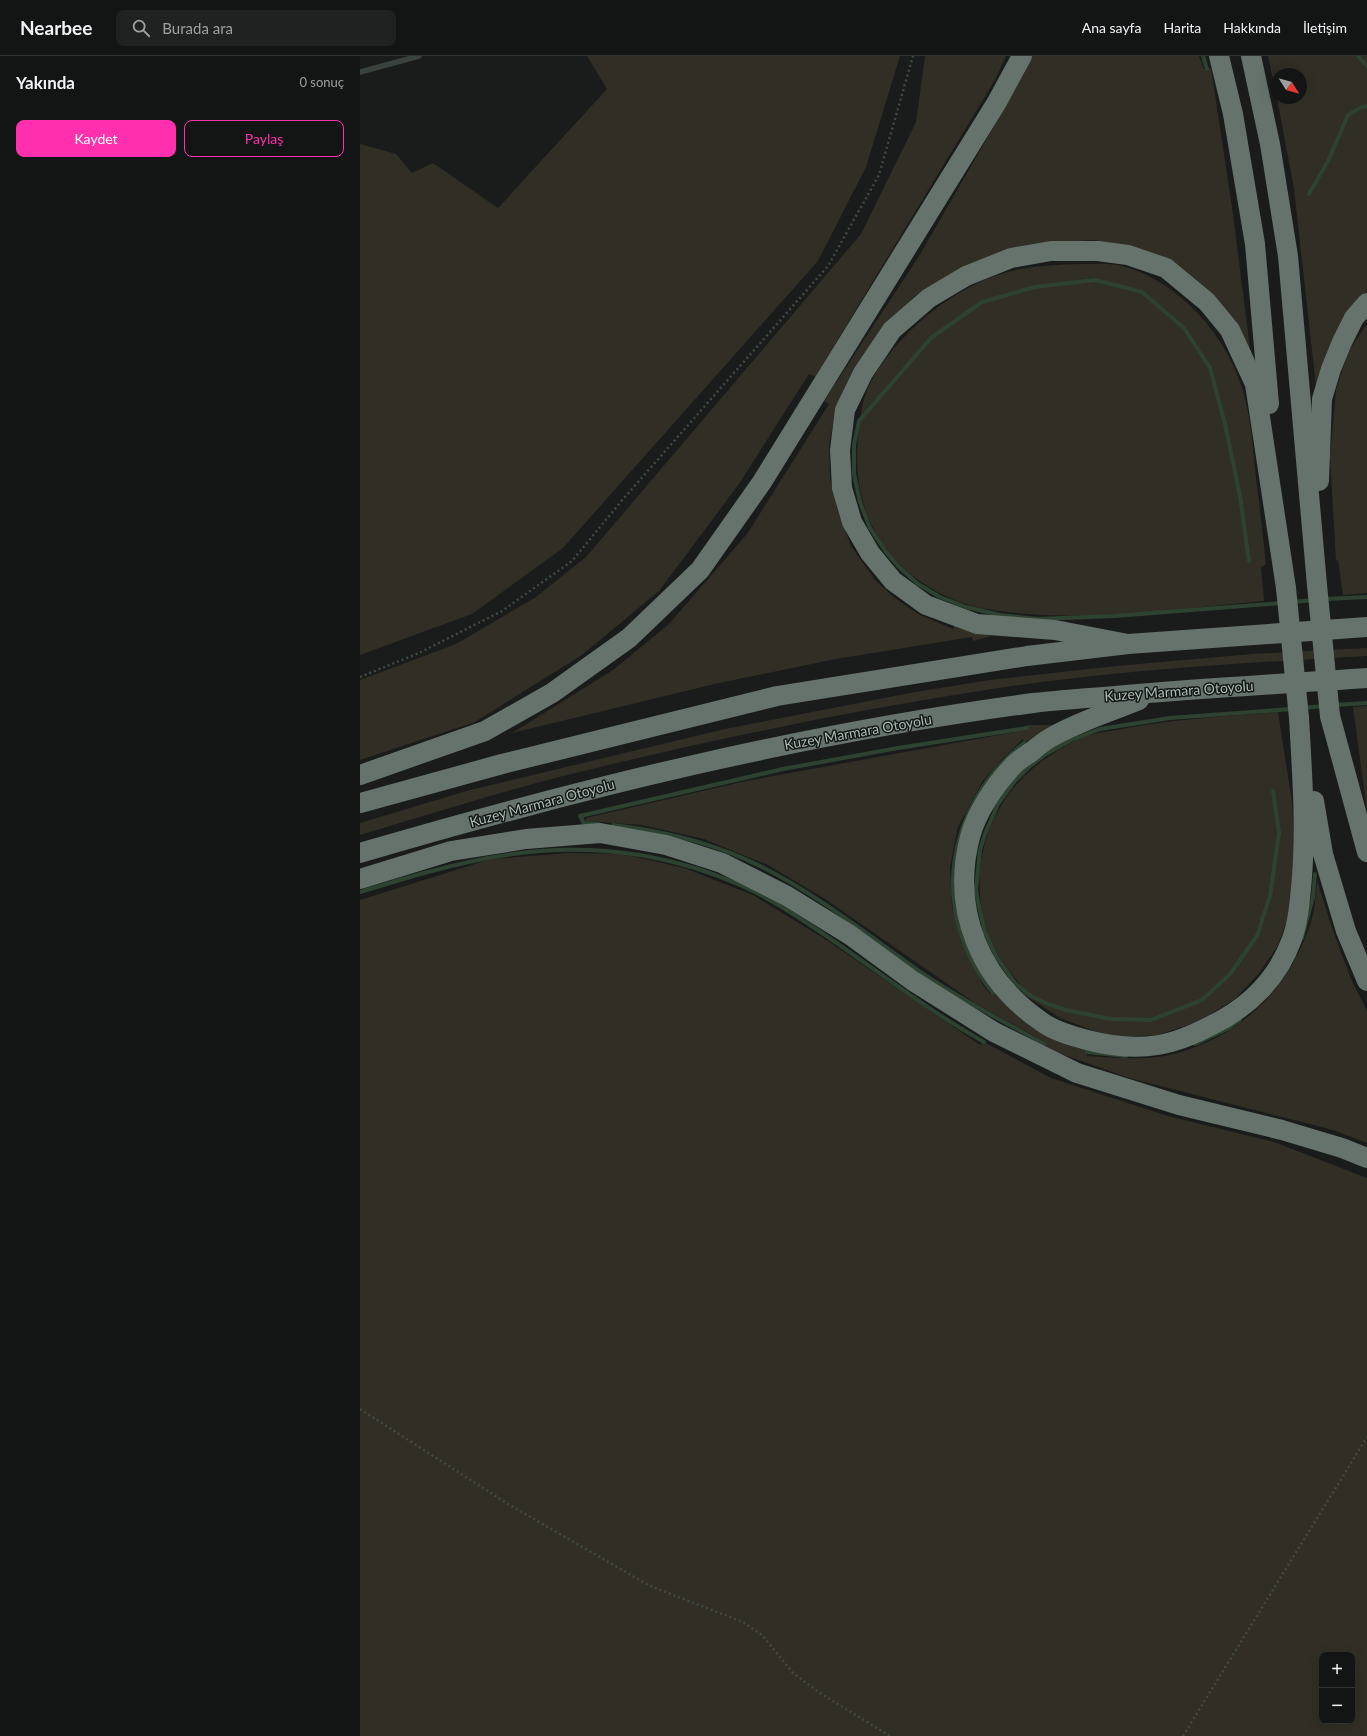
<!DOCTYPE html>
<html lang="tr">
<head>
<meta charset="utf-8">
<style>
	body { margin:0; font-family:Lato,sans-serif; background:#202222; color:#f1f3f6 }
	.controls { position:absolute; right:12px; bottom:12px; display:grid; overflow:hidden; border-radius:8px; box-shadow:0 4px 16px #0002 }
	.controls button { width:36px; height:36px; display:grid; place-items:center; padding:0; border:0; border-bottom:1px solid #323434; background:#131514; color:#f1f3f6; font:20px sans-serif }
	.compass { position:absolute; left:911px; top:12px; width:36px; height:36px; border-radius:50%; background:#131514; box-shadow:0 4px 16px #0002; rotate:127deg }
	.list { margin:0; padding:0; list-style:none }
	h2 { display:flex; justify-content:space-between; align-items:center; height:52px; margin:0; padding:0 16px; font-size:17px }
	h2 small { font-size:13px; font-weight:400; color:#9d9fa0 }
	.actions { display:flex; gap:8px; padding:12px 16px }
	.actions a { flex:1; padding:9px 0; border:1px solid #ff2fae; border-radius:8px; text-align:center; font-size:14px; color:#ff2fae }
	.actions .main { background:#ff2fae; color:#fff }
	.icon { flex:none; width:22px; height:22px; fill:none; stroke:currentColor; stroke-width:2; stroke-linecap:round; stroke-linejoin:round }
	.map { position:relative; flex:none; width:1007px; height:1680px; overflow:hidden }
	header { display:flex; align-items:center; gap:24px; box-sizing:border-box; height:56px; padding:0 20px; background:#131514; border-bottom:1px solid #323434 }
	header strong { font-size:19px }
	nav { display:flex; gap:22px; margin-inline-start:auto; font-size:14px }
	.search { width:280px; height:36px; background:#202222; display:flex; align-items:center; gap:10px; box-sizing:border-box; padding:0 14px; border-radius:8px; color:#9d9fa0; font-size:15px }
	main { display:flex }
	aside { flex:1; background:#131514 }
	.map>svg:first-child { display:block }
</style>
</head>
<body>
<header>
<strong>Nearbee</strong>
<div class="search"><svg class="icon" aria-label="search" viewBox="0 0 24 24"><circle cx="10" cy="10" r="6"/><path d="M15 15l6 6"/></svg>Burada ara</div>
<nav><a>Ana sayfa</a><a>Harita</a><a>Hakkında</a><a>İletişim</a></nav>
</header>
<main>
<aside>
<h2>Yakında<small>0 sonuç</small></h2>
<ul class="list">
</ul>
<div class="actions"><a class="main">Kaydet</a><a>Paylaş</a></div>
</aside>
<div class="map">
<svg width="1007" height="1680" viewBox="0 0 1007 1680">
	<rect width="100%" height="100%" fill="#191c1b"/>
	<g fill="#302e25" fill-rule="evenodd">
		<path d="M227,0H540L506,111L458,205L203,492L112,558L0,599V88L36,98L52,117L73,107L138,152L247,33Z"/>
		<path d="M565,0H646L635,24L455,321L449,318L379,428L299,535L222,599L115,666L0,704V624L96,588L176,541L226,501L501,178L556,66Z"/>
		<path d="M672,0H839L844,13L851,12L873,158L892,308L855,242L821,211L783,194L735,184L683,187L584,223L555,240L527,269L474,363L469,389L470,423L478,455L491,490L515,524L536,543L560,559L593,573L595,567L632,580L613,585L612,581L476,603L359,627L152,677L253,614L309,568L387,478L469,348L464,345L559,200L663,20Z"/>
		<path d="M908,0H1007V235L985,261L956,331L934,133L917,42H941V18H917V42Z"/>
		<path d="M721,208C733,208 746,207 757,209C816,221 867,279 883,335C891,363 893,392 896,422C900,451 903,480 906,509L901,511L904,545C826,552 746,564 668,558C646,556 623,554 602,547C525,518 488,455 499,374C501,360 501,351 506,337C526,288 585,237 635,220C663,210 692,209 721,208Z"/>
		<path d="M1007,268V537L983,539L978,504L976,505L970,401L976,334L989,294Z"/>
		<path d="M1007,592V600C882,607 756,614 632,633C488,655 345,685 203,720C135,737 67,759 0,779V767L110,734L365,673L555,636L630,624L756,610L892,598Z"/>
		<path d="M1007,650V755L993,651Z"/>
		<path d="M918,656L932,746L935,808L929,860L917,891L900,916L875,943L836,967L797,979L750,981L700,962L662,937L665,934C650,916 633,896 626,873C607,806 631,739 688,701C701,692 714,684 728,679C741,676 755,675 767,672C817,663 867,660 918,656Z"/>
		<path d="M667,669H693L664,687L663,683L642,703L622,726L598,771L590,811L592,851L601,886L623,929L630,938L634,936L726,994L727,1000C757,1002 789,1005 818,997C883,978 928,933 950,869C955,855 956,838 957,824L972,872L991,923L1007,955V1087L973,1074L769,1022L682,991L685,986L615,947L465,843L408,809L344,783L282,769L226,765V762L386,725L666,674Z"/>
		<path d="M209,797L263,798L324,812L393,839L468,885L620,989L624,986L691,1022L808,1060L914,1086L1007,1122V1680H0V844L131,803ZM962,1599H992V1665H962Z"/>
	</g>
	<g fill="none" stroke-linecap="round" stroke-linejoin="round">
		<g stroke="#2e4231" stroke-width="4">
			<path d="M843,0L847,13"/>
			<path d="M998,0L1007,10"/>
			<path d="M949,138L968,105L988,59L1002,51L1007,50"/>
			<path d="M889,505L880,440L865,368L850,312L824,272L782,236L735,224L675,231L622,246L571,282L499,365L494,389V418L500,446L510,472L526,496L539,511L558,528L580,541L606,551L640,559L678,563L755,560L922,547"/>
			<path d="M965,543L1007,541"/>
			<path d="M933,546L954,544"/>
			<path d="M974,649L1007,647"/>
			<path d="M942,652L964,650"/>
			<path d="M913,735L919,777L910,840L897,880L870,918L842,944L791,964L751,963L706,954L688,948L669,939L655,927L636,900L625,876L619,851L616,834L620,794L625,778L638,748L654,726L670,710L686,698L711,684L740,673L810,662L932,653"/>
			<path d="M238,768L224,767L220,760L423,713L538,692L667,672"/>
			<path d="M253,769C305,775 357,788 404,812C463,842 514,884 568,921C605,946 645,966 684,988"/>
			<path d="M0,836C24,829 48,821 72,815C163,790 247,784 338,813C362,821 386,830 408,843C483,886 549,944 624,986"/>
			<path d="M942,882L953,841L955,818"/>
			<path d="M633,937C568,857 585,749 664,687"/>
			<path d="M835,988L869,972L880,964"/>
			<path d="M727,996L766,1000"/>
		</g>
		<g stroke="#404944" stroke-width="2.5" stroke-dasharray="2 3" stroke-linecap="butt">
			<path d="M0,621L59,597L142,555L212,505L264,442L468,210L519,119L553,0"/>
			<path d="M0,1353L148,1448L290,1530L383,1566L402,1579L433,1617L460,1637L530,1680"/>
			<path d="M823,1680L1007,1381"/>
		</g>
		<path stroke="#3a423e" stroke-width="5.5" d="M0,16L59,0"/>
		<g stroke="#66736c" stroke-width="20">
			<path d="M859,0L873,58L895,188L909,348"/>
			<path d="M891,0L910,88L928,200L957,529"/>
			<path d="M959,425L962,343L971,313L982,286L994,262L1007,247"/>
			<path d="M768,588L695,574L617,568L566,549L533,525L510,497L492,466L482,432L480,394L485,354L503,317L532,274L569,242L606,220L651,202L691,195H738L768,199L806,212L847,246L870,274L895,328L926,532"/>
			<path d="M779,644C750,656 717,666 690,682C683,686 677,691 671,696C664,701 657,705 652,711C635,729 616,757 610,781C591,854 620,924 682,966C694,975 712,980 727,984C750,990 774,993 798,989C817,986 835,978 852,969C889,951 918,922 932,883C939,863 940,842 942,821C946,768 942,715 939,662"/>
			<path d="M970,660L1007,796"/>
			<path d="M0,719L125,675L192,637L269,582L340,514L402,426L637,46L662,0"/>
			<path d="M954,745L963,798L986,875L1007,925"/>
			<path d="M0,747L142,708L417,640L667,600L768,588L1007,571"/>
			<path d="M0,797C221,732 445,677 673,647C700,644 728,642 755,640C839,632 923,628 1007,622"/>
			<path d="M0,823L91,795L166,783L240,777L306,789L362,807L427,840L490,879L553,925L634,976L717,1017L819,1049L922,1074L982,1092L1007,1102"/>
		</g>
		<g stroke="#66736c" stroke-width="20">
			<path d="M957,529L970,660"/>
			<path d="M926,532L939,662"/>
		</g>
	</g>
	<g text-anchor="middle" stroke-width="3" stroke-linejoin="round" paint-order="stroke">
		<g font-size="14" fill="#abbdb2" stroke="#141717">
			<text transform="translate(819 635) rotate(-4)" y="5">Kuzey Marmara Otoyolu</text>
			<text transform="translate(498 676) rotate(-10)" y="5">Kuzey Marmara Otoyolu</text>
			<text transform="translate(182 747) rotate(-15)" y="5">Kuzey Marmara Otoyolu</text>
		</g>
	</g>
</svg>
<div class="controls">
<button>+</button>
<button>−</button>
</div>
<svg class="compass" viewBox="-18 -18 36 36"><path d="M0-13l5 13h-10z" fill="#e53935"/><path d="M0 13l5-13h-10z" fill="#9d9fa0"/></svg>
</div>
</main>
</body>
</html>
